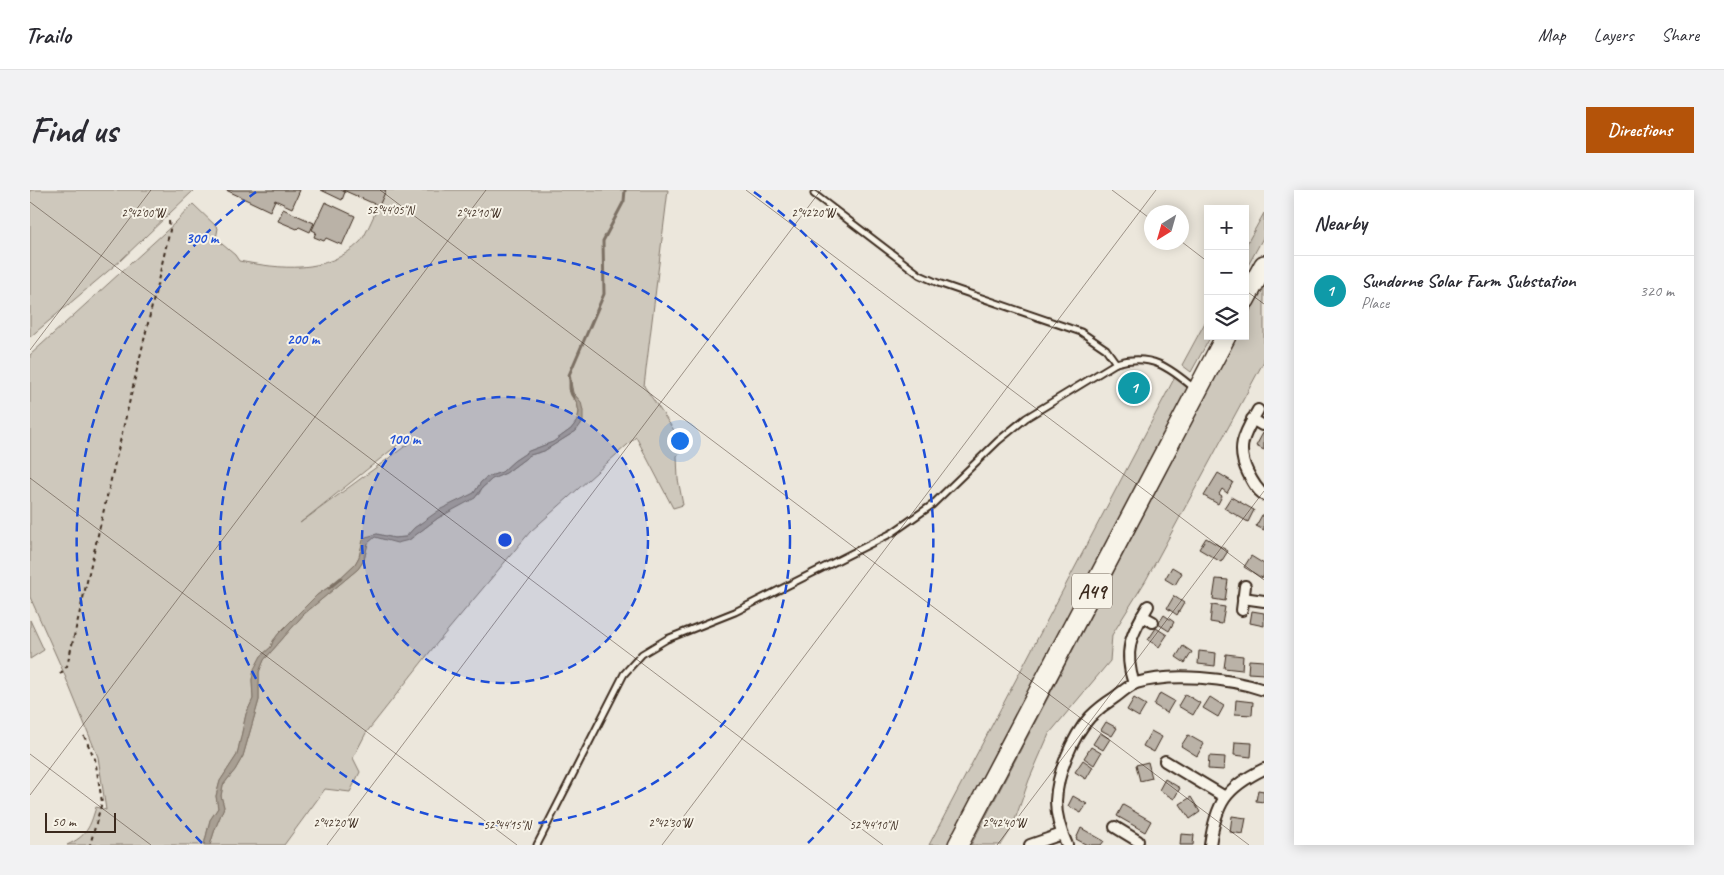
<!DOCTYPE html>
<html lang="en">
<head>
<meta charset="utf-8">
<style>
	body { margin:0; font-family:Caveat,sans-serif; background:#f2f2f3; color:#2b2b33 }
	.controls { position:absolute; right:15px; top:15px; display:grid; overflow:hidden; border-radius:0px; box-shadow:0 2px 12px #0003 }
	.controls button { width:45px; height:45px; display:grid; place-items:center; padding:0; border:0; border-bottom:1px solid #e1e1e2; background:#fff; color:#2b2b33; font:25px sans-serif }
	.compass { position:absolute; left:1114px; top:15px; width:45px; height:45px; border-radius:50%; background:#fff; box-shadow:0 2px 12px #0003; rotate:217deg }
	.scale { position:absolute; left:15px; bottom:12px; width:71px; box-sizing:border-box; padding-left:5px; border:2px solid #3b2a1e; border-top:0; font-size:14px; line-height:18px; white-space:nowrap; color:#3b2a1e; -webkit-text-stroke:4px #f7f3e8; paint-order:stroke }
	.you { position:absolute; left:649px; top:250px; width:18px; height:18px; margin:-12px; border:4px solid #fff; border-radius:50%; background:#1a73e8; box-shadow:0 0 0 8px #1a73e833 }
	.badge { display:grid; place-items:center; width:32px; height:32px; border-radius:50%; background:#b45309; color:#fff; font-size:16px; font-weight:700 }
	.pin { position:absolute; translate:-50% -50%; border:2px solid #fff; box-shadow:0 1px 5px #0006 }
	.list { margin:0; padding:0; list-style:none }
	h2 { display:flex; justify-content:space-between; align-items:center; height:65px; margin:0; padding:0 20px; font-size:21px }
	h2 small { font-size:16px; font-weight:400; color:#7c7c81 }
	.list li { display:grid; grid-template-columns:32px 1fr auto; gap:15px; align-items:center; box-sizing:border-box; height:70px; padding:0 20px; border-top:1px solid #e1e1e2 }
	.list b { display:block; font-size:19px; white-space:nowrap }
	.list p { margin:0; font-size:16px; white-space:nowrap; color:#7c7c81 }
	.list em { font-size:16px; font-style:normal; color:#7c7c81 }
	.icon { flex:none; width:28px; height:28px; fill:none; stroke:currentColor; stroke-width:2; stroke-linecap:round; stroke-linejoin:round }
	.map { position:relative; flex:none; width:1234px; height:655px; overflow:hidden; border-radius:0px }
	header { display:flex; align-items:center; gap:30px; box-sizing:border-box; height:70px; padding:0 25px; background:#fff; border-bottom:1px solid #e1e1e2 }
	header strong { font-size:24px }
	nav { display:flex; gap:28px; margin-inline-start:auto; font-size:18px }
	.intro { display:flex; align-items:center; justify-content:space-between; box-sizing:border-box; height:120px; padding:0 30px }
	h1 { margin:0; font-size:35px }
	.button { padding:12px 22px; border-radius:0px; background:#b45309; color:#fff; font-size:18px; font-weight:700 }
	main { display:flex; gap:30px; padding:0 30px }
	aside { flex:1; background:#fff; border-radius:0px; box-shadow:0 2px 12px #0003 }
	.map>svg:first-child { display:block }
</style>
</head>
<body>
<header>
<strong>Trailo</strong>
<nav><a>Map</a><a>Layers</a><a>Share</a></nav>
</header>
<div class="intro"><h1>Find us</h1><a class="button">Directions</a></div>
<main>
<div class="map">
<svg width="1234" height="655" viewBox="0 0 1234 655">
	<rect width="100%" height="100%" fill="#ece7dc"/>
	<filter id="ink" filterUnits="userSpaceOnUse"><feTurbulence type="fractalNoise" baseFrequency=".02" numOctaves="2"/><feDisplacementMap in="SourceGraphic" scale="10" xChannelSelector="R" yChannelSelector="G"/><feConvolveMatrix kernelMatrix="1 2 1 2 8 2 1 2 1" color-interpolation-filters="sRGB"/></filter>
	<g filter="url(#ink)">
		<g fill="#cec8bc" stroke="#84796d" fill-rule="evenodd">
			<path d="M0,0H164L90,71L0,147Z"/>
			<path d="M355,0H638L614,196L654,255L647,266L648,289L653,315L643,318L606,247L500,342L403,458L336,543L323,568L330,582L320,602L295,599L254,655H180L185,639L194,617L191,606L193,595L205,580L213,566L229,510V482L234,470L274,424L328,379L334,370L338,353L345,346L353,349L379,350L408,328L449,304L452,298L462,289L476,283L500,265L514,261L546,241L551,212L543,203L540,192V201L547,213L549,222L547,231L541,239L523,252L499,261L484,271L472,282L457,287L451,292L444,303L384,338L376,347L364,348L347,344L333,351L329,367L325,374L305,393L287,405L249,443L243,451L241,457L231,466L222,489L223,509L216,524L207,565L190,591L186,606L188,618L180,630L174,655H37C57,646 60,637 66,617L76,620L68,567L33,481L0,407V165L145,33L163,14L188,38L186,49L205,65L209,71C251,79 296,85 330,52C336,46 350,11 355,0ZM380,245L385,249L270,333Z"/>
			<path d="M1234,23V46L1215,81V57Z"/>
			<path d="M1234,94V171L1116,390L1082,445L1080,471L1019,544L999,590L982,638L971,655H941L1207,146H1215V131Z"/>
			<path d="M1178,127V146H1181L1161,182L1152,175Z"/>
			<path d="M1145,187L1159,198L919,655H899Z"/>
			<path d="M0,430L14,460L0,469Z"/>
		</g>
		<path fill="#a89f93" stroke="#7c7064" d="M540,187L543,203L551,212L553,221V231L546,241L514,261L500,265L476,283L462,289L452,298L445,308L408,328L379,350L367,353L345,347L338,353L334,370L328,379L274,424L234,470L229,482V510L213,566L205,580L193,595L191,606L194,617L185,639L180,655H174L180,630L188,618L186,606L190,591L207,565L216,524L223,509L222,490L224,479L231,466L241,457L243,451L249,443L287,405L305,393L325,374L329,367L333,350L336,347L347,344L364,348L376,347L384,338L411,319L444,303L451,292L457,287L472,282L484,271L499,261L523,252L541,239L547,231L549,222L547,213L540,201Z"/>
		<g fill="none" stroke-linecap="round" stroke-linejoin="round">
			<g stroke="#7c7064" stroke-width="3">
				<path d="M544,208C537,200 542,192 539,185L574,104L573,51L594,11L595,0"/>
				<path d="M299,398L311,388"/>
			</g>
		</g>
		<g fill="#bab2a7" stroke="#3b2a1e">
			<path d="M196,0H270L262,18L245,10L240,21Z"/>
			<path d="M291,0H311L315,2L312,10Z"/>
			<path d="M313,0H356L349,16Z"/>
			<path d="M295,12L325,26L312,55L296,48L294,51L284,47L286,42L282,40Z"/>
			<path d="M253,19L284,33L280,42L269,37L267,39L248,31Z"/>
			<path d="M1233,243L1234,244V260L1226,256Z"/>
			<path d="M1188,283L1203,292L1197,303L1192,299L1189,304L1192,306L1188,314L1174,306Z"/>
			<path d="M1201,307L1224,320L1218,332L1194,318Z"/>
			<path d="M1232,325H1234V340L1226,336Z"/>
			<path d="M1176,348L1198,361L1191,372L1169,359Z"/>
			<path d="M1221,366L1234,374V385L1232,388L1214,377Z"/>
			<path d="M1142,377L1152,383L1145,395L1135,389Z"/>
			<path d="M1186,389L1198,390L1195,411L1183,409Z"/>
			<path d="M1144,406L1154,413L1147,425L1137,418Z"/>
			<path d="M1182,415L1195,417L1192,434L1180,432Z"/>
			<path d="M1222,421L1234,423V436L1220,433Z"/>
			<path d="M1134,425L1144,432L1139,441L1128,434Z"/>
			<path d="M1126,438L1137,445L1129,457L1118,450Z"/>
			<path d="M1153,456L1162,462L1155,473L1146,467Z"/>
			<path d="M1169,461L1186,463L1185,476L1168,474Z"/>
			<path d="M1196,464L1213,466L1212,480L1194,478Z"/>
			<path d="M1219,470L1234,471V484L1218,483Z"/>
			<path d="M1130,503L1144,511L1137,523L1124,515Z"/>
			<path d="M1155,504L1170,513L1163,525L1148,516Z"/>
			<path d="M1180,507L1194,516L1188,527L1173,518Z"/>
			<path d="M1104,508L1116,515L1109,527L1097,520Z"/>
			<path d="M1206,510L1223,512L1222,525L1205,524Z"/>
			<path d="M1076,532L1087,538L1082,546L1071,540Z"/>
			<path d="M1121,541L1132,547L1124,562L1113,556Z"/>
			<path d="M1070,543L1080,549L1073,560L1063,554Z"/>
			<path d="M1158,545L1174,554L1167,566L1151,556Z"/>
			<path d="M1205,552L1222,553L1221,567L1204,565Z"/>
			<path d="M1061,557L1071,563L1064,575L1054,568Z"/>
			<path d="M1179,566L1195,567L1194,580L1178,579Z"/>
			<path d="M1053,570L1063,577L1056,589L1045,582Z"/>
			<path d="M1118,572L1122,588L1110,591L1106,575Z"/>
			<path d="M1135,589L1150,598L1144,609L1129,600Z"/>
			<path d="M1228,600L1234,601V612L1226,611Z"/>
			<path d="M1043,606L1057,614L1051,623L1038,616Z"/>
			<path d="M1161,607L1170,622L1160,629L1150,614Z"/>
			<path d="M1093,615L1121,631L1115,642L1087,626Z"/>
			<path d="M1202,626L1216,628L1213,644L1200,642Z"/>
			<path d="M1051,638L1074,651L1071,655H1057L1046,649Z"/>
			<path d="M1151,644L1164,645L1163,655H1150Z"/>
		</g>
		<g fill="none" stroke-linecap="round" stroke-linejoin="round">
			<g stroke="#3b2a1e" stroke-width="9">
				<g id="lane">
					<path d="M784,4L890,85L908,93L1051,142L1076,159L1086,173"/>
					<path d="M507,655L594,484L612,464L637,449L705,422L862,343L902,315L968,251L996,228L1086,173C1121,163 1139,177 1165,199"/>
				</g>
			</g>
			<g stroke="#3b2a1e" stroke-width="14">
				<g id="street">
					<path d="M1228,220C1215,243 1205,257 1218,283C1222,291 1226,299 1234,305"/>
					<path d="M1222,229L1232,235"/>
					<path d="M1213,408L1234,411"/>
					<path d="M1212,420L1215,396"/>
					<path d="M1112,426L1123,432"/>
					<path d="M1104,494C1093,460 1101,445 1118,416"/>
					<path d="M1135,571L1195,607"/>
					<path d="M1085,637L1108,651"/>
					<path d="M1000,655L1032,644"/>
					<path d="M1037,655C1031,642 1026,625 1026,611C1027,584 1042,547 1060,527C1067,520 1076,513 1084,508C1091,503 1098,496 1106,493C1142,482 1199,488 1234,500"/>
					<path d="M1180,655C1186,613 1195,598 1234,579"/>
				</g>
			</g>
			<g stroke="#3b2a1e" stroke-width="22">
				<g id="highway">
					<path d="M1215,110L1234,75"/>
					<path d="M928,655L1196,146"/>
				</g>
			</g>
			<g stroke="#3b2a1e" stroke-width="2" stroke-dasharray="4 4" stroke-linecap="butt">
				<path d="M30,484L37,476L140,40L139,31"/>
				<path d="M54,546L65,569L72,612L60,655"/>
			</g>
			<use href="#lane" stroke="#f7f3e8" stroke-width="5"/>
			<use href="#street" stroke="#f7f3e8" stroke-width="10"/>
			<use href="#highway" stroke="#f7f3e8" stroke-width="19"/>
		</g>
	</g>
	<path fill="none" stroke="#3b2a1e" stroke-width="1" stroke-opacity="0.45" d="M350,0L1219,655M716,0L1234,390M1082,0L1122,30M0,12L853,655M1152,52L1178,72M1215,100L1234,114M0,160L121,0M0,288L487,655M0,564L121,655M0,605L456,0M297,655L791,0M632,655L1126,0M967,655L1234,301"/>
	<circle cx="475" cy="350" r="143" fill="#1d4ed8" fill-opacity=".12"/>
	<g fill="none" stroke="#1d4ed8" stroke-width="2.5" stroke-dasharray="9 6">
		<circle cx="475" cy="350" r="143"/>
		<circle cx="475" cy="350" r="285"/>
		<path d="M172 653A428 428 0 0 1 226 2M724 2A428 428 0 0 1 778 653"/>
	</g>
	<g text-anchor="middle" stroke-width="4" stroke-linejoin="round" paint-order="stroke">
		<rect fill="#f7f3e8" stroke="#73665b" stroke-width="1" x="1042" y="383.5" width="40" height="35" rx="4"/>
		<g font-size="20" font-weight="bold" fill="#3b2a1e">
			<text x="1062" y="408">A49</text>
		</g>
	</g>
	<g font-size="12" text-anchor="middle" fill="#3b2a1e" stroke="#f7f3e8" stroke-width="4" stroke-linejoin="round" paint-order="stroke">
		<text x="360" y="24">52°44'05"N</text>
		<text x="113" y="27">2°42'00"W</text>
		<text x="448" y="27">2°42'10"W</text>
		<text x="783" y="27">2°42'20"W</text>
		<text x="305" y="637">2°42'20"W</text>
		<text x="640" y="637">2°42'30"W</text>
		<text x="974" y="637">2°42'40"W</text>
		<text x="477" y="639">52°44'15"N</text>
		<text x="843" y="639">52°44'10"N</text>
	</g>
	<circle cx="475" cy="350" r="8" fill="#1d4ed8" stroke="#f7f3e8" stroke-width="2.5"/>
	<g font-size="15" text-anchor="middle" font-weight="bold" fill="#1d4ed8" stroke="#f7f3e8" stroke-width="4" stroke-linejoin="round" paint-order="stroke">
		<text x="172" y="53">300 m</text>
		<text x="273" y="154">200 m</text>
		<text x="374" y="254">100 m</text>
	</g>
</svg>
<div class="controls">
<button>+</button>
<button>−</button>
<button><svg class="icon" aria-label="layers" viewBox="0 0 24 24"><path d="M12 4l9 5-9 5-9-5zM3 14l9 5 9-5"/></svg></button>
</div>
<svg class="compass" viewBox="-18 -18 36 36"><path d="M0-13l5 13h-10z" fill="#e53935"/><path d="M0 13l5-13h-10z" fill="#7c7c81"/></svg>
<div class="scale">50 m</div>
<div class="you"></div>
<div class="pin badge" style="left:1104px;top:198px;background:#0f9aa8">1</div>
</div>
<aside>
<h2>Nearby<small></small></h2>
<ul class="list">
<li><span class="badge" style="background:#0f9aa8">1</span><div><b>Sundorne Solar Farm Substation</b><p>Place</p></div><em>320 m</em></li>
</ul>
</aside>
</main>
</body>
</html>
